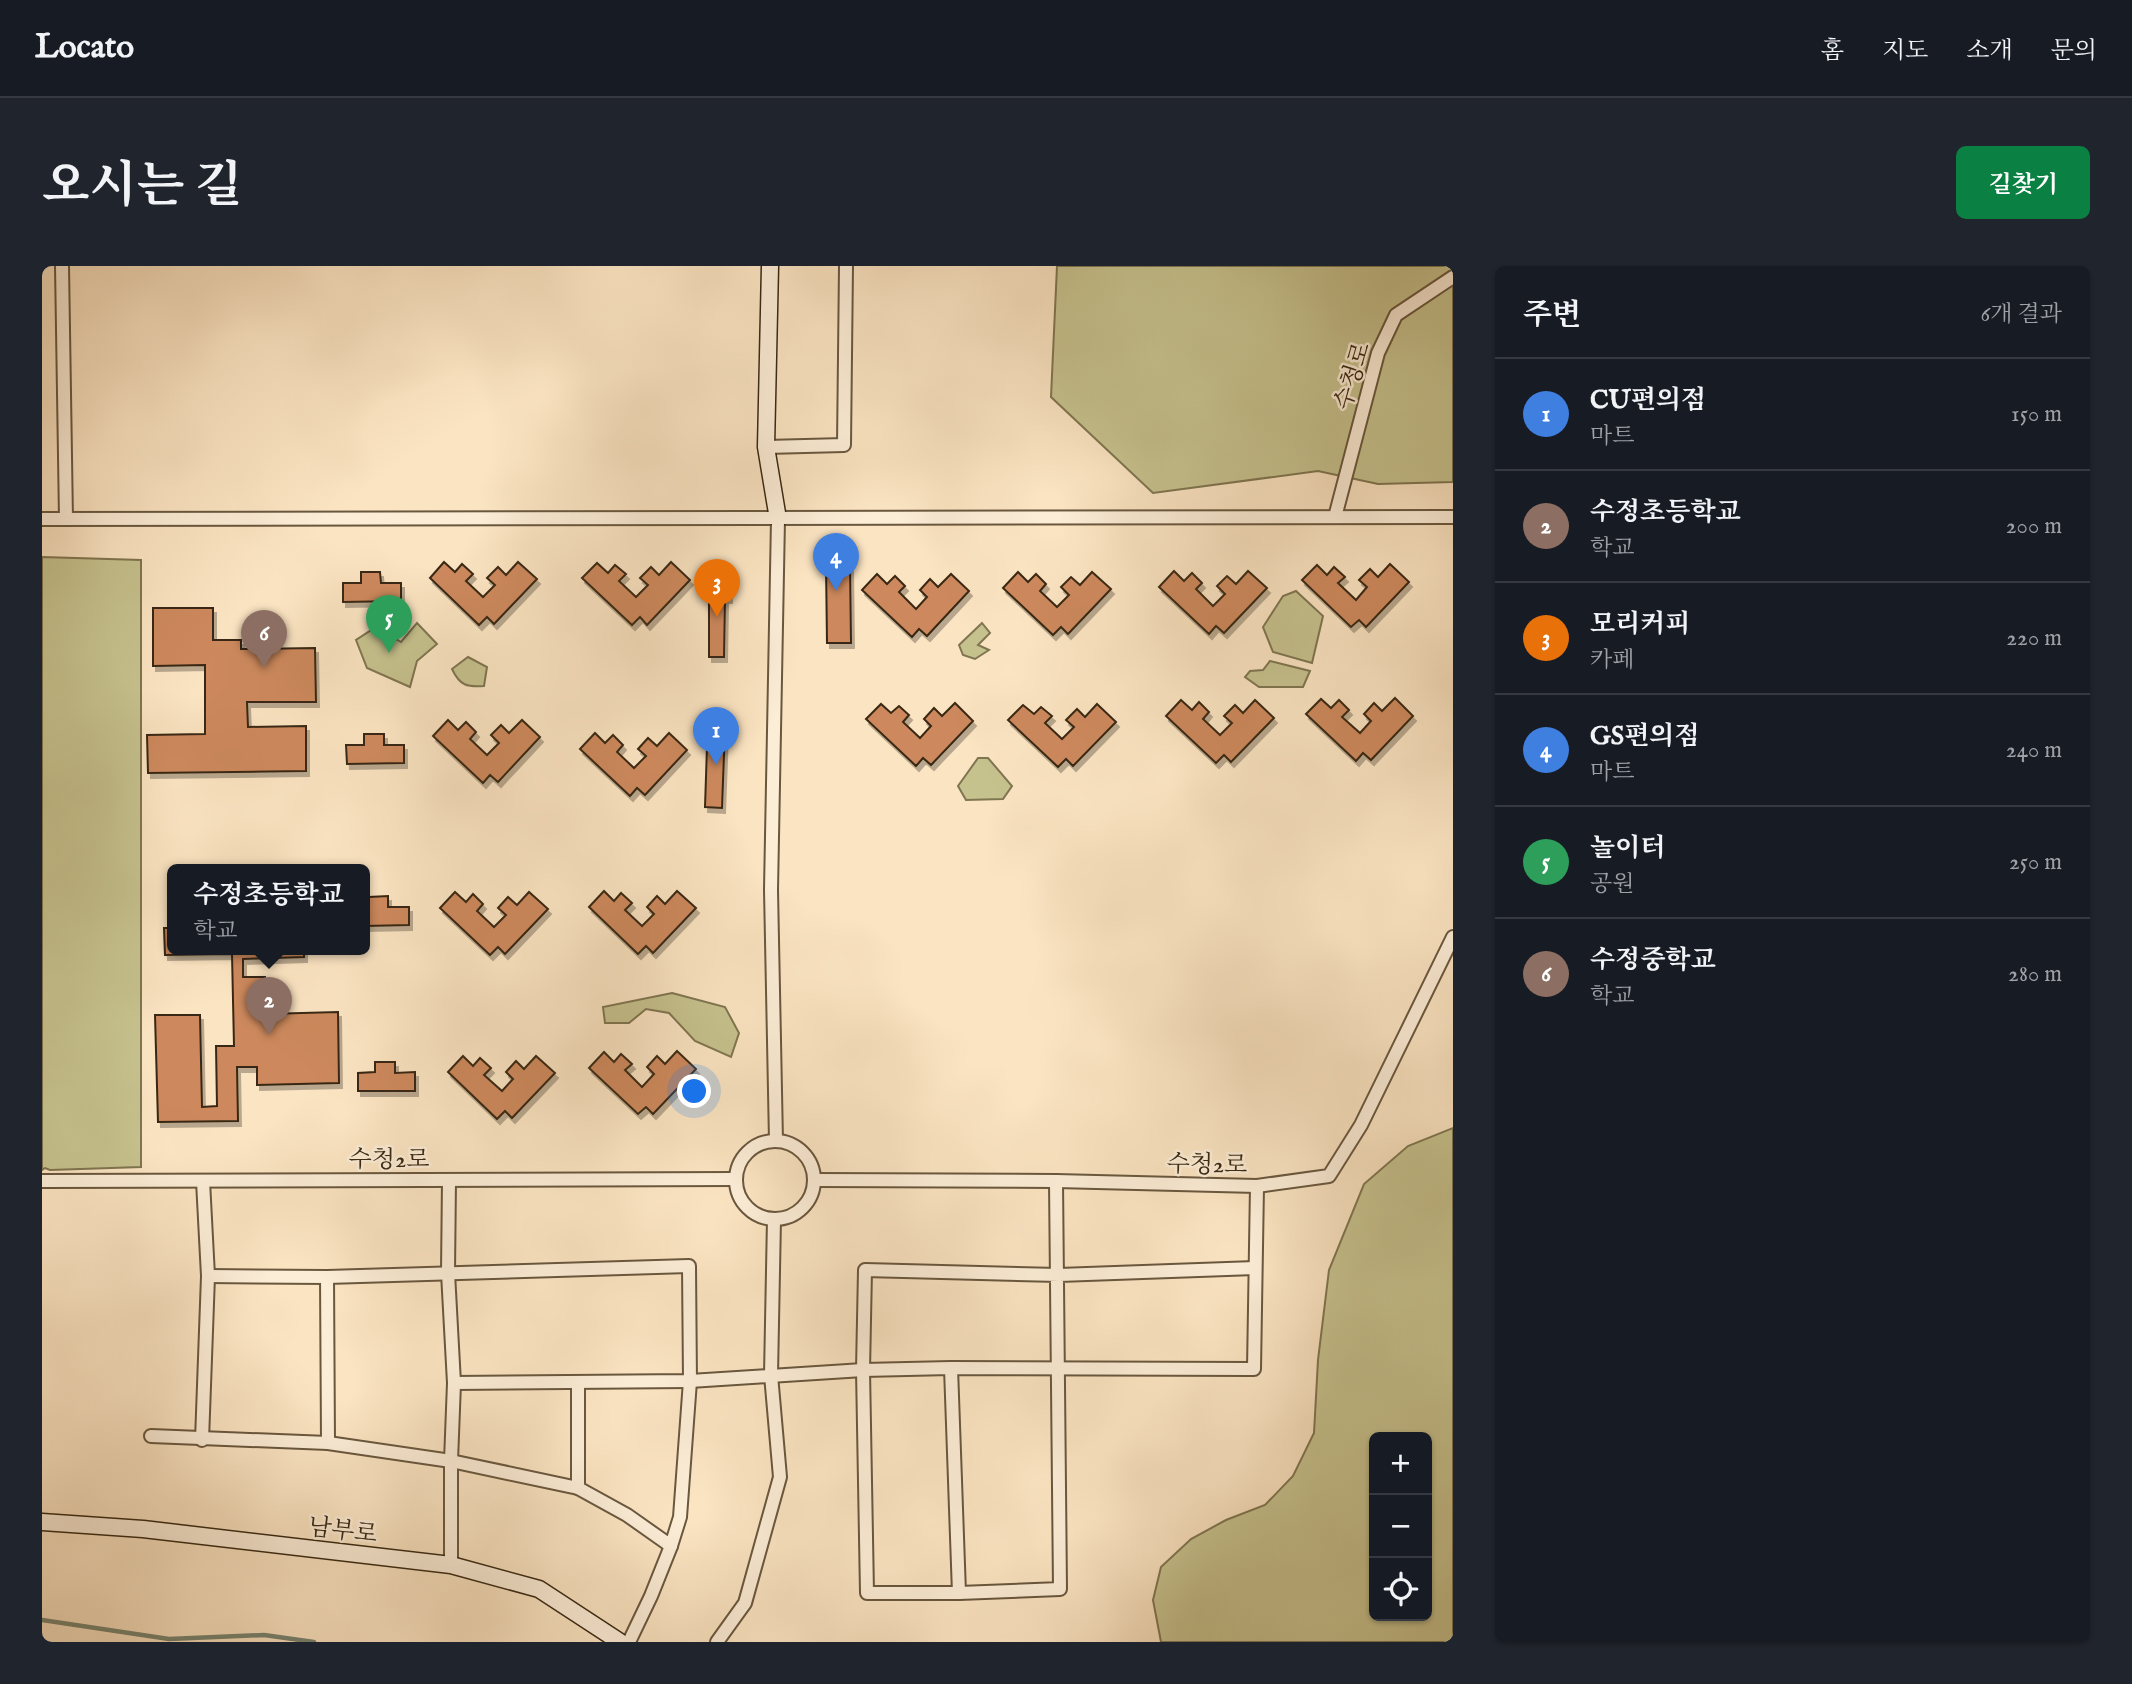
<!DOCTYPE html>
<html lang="ko">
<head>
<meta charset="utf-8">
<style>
	body { margin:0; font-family:"IM FELL English","Noto Serif KR",serif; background:#20242c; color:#f1f3f6 }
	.controls { position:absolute; right:21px; bottom:21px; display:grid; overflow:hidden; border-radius:10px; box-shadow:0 2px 5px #0004 }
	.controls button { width:63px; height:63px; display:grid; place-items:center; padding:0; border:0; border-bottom:2px solid #363941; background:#171b24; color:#f1f3f6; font:35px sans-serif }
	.you { position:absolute; left:653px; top:826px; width:24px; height:24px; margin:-18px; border:5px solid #fff; border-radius:50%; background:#1a73e8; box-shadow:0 0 0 10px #1a73e833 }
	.badge { display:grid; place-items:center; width:46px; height:46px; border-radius:50%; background:#0b8043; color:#fff; font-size:23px; font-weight:700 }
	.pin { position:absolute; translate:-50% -58px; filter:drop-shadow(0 2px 4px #0008) }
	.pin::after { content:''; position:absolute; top:37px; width:24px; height:21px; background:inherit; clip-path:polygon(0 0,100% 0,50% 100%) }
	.popup { position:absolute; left:125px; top:598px; width:203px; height:91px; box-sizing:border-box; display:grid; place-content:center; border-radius:10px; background:#171b24; filter:drop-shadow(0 2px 5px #0005); font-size:23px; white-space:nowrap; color:#9ea1a6 }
	.popup b { font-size:26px; color:#f1f3f6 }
	.popup::after { content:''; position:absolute; left:50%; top:100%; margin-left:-14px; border:14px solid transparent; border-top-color:#171b24 }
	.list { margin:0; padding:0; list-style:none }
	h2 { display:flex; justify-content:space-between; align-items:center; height:91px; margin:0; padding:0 28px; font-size:30px }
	h2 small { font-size:23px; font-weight:400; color:#9ea1a6 }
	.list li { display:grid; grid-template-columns:46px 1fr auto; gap:21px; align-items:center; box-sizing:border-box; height:112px; padding:0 28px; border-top:2px solid #363941 }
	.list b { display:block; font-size:26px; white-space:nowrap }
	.list p { margin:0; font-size:23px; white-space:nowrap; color:#9ea1a6 }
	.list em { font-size:23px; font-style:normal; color:#9ea1a6 }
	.icon { flex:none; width:38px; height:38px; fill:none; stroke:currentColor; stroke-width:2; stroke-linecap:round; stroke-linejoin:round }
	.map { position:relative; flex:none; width:1411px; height:1376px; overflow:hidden; border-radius:10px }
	header { display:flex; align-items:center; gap:42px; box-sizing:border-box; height:98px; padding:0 35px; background:#171b24; border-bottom:2px solid #363941 }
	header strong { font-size:33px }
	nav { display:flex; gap:38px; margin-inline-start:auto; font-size:24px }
	.intro { display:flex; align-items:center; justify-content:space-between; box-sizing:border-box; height:168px; padding:0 42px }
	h1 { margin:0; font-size:49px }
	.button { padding:18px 32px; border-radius:10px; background:#0b8043; color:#fff; font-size:24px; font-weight:700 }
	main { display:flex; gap:42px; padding:0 42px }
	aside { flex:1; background:#171b24; border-radius:10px; box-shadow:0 2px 5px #0004 }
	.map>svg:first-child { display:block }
</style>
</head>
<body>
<header>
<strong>Locato</strong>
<nav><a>홈</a><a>지도</a><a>소개</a><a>문의</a></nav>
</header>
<div class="intro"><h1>오시는 길</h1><a class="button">길찾기</a></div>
<main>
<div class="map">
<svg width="1411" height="1376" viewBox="0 0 1411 1376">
	<defs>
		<filter id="shadow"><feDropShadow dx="3" dy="5" stdDeviation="0" flood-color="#0004"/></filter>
	</defs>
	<rect width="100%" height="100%" fill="#fbe4c2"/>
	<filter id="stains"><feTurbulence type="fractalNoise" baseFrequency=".00286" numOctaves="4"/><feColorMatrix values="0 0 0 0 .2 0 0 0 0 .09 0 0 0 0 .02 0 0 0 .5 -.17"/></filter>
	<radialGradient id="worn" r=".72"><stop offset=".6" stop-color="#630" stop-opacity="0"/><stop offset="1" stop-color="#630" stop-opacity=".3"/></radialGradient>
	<g fill="#c6c28e" stroke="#7f7550" stroke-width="2" fill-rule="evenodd">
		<path d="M1015,0H1411V216L1336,218L1276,205L1111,227L1009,131Z"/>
		<path d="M0,291L99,294V901L8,904L3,902L0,904Z"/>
		<path d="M1254,325L1281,350L1270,397L1231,386L1221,361L1241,330Z"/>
		<path d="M375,357L395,378L375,395L368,421L325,402L314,374L334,361L359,376Z"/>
		<path d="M940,357L948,367L936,379L947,384L933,393L921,389L917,379Z"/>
		<path d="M426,391L445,401L442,420C425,421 418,420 410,403Z"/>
		<path d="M1228,395L1268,405L1261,421H1217L1203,411L1208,405L1221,404Z"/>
		<path d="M936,492H946L970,520L961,533L924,534L916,520Z"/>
		<path d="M630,727L683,741L697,767L689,791L653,775L627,747L604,743L587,757H563L561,741Z"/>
		<path d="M1411,862V1376H1119L1111,1334L1119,1301L1149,1273L1184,1254L1223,1239L1251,1210L1272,1167L1276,1094L1287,1004L1322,918L1366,880ZM1332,1171H1385V1350H1332Z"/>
	</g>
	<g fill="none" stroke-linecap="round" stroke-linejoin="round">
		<path stroke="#768370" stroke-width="4.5" d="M0,1354L127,1373L222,1369L272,1376"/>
	</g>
	<g fill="#cd895d" stroke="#382812" stroke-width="2" filter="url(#shadow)">
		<path d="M402,296L413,306L420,298L431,308L424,315L441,331L453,319L445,312L456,301L464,309L476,296L495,313L452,358L445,351L437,359L388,312Z"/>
		<path d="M629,296L648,314L605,359L598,351L590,359L540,312L555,297L566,307L573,299L584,308L577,315L594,331L606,319L598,312L609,301L617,309Z"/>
		<path d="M784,298H808L809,377H785Z"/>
		<path d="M1348,298L1367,316L1324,361L1317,354L1309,361L1260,314L1275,299L1285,309L1292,301L1303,311L1296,317L1314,334L1325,321L1317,314L1328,303L1336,311Z"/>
		<path d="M1132,305L1142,315L1150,307L1160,317L1154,323L1171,340L1183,328L1175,320L1185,310L1194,318L1206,305L1225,322L1182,367L1174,360L1167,368L1117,321Z"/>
		<path d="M319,306H338L339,317H359V335L301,336V317H319Z"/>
		<path d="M976,306L986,316L994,308L1004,318L998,325L1015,341L1027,329L1019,321L1029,311L1038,319L1050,306L1069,323L1026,368L1019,361L1011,369L961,322Z"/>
		<path d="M835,308L845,318L853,310L863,320L857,326L874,343L885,331L878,324L888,313L896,321L909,308L927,325L885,370L877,363L870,371L820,324Z"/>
		<path d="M667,321H687V332H683L682,391H667Z"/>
		<path d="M111,342H171V374H199V383L273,382L274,436H205L206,461L264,460V505L106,507L105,469L163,468V399L111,400Z"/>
		<path d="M1353,432L1371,450L1329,494L1321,487L1314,495L1264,448L1279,433L1289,442L1297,434L1307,444L1300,451L1318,467L1329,455L1322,448L1332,437L1340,445Z"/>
		<path d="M1139,434L1150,444L1157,436L1167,446L1161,453L1178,469L1190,457L1182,450L1193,439L1201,447L1213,434L1232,452L1189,496L1182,489L1174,497L1124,450Z"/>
		<path d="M913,437L931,455L889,499L881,492L874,500L824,453L839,438L849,447L857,440L867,449L861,456L878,472L889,460L882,453L892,442L900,450Z"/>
		<path d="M1055,438L1074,456L1031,500L1024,493L1016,501L966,454L981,439L992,448L999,441L1010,450L1003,457L1020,473L1032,461L1024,454L1035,443L1043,451Z"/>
		<path d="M666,450H673V461L683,462L680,542L663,541Z"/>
		<path d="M406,454L416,464L424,456L434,466L428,473L445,489L457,477L449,469L459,459L467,467L480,454L498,471L456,516L448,509L441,517L391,470Z"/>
		<path d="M553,467L563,477L571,469L581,479L575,486L592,502L604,490L596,483L606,472L615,480L627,467L645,484L603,529L595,522L588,530L538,483Z"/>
		<path d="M322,468H342V479H362V497L305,498L304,479H322Z"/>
		<path d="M562,625L572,635L579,627L590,637L583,644L600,660L612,648L605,641L615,630L623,638L635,625L654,642L611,687L604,680L596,688L547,641Z"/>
		<path d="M413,626L424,636L431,628L441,638L435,645L452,661L464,649L456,642L466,631L475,639L487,626L506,643L463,688L456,681L448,689L398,642Z"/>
		<path d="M346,630V641H367V659L323,660V641H327V631Z"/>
		<path d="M122,662H131V683H262V691L201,693V711H223L224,748L296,746L297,817L215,819V801H195L196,855L116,856L113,749H158L160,841L175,840L174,780H192L190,688L123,689Z"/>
		<path d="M635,785L654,803L611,848L604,841L596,848L547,802L562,786L572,796L579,788L590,798L583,804L600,821L612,808L605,801L615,790L623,798Z"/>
		<path d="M421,790L431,800L438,792L449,802L442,809L460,825L471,813L464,806L474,795L482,803L494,790L513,807L470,852L463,845L455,853L406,806Z"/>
		<path d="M333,796H353V807L373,806V825H316V807L333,806Z"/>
	</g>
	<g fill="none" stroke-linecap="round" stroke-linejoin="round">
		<g stroke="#69573e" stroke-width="16">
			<g id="street">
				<path d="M20,0L24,253"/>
				<path d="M724,181L802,179L804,0"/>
				<path d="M1293,251L1336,87L1354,49L1411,11"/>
				<path d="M0,253L1411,251"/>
				<path d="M734,875L729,624L736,253"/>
				<circle cx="733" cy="914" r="39"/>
				<path d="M407,914L406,1007L412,1117L409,1195V1299"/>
				<path d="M772,914L1014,915L1215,920L1287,910L1319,859L1411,671"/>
				<path d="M0,915L694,913"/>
				<path d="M1014,915L1018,1323L917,1327H825L821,1104L823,1004L1017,1009L1213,1002"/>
				<path d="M285,1011L286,1177"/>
				<path d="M909,1102L917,1327"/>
				<path d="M412,1117L648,1115L821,1104L909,1102L1212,1103L1215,920"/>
				<path d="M109,1170L286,1177L409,1195L536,1222L585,1249L629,1280L638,1251L648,1115L647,1000L285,1011L166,1010"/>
				<path d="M160,1174L166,1010L161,915"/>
				<path d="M536,1222V1117"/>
				<path d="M587,1376L609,1330L629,1280"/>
				<path d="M675,1376L703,1337L738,1211L729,1109L732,953"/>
			</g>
		</g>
		<g stroke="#382812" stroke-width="19">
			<g id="secondary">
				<path d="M728,0L724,181L736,253"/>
				<path d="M0,1256L101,1263L409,1299L497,1323L578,1376"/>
			</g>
		</g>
		<use href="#street" stroke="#fcedd7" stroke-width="12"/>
		<use href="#secondary" stroke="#fcedd7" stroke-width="16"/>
	</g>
	<g text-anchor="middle" stroke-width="5" stroke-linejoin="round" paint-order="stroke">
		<g font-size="24" fill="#382812" stroke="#fcedd7">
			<text transform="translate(1310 110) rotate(-73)" y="8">수청로</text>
			<text x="347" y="901">수청2로</text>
			<text transform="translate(1165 898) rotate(1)" y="8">수청2로</text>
			<text transform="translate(301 1264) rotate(7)" y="8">남부로</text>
		</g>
	</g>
	<rect width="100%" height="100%" filter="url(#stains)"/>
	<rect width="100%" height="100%" fill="url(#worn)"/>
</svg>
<div class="controls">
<button>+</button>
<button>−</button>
<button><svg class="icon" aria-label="locate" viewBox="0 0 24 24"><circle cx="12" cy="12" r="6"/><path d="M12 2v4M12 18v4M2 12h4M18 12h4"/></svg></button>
</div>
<div class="you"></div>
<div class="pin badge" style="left:674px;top:499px;background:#3f7fe0">1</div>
<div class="pin badge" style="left:227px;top:769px;background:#8d6e63">2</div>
<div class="popup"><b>수정초등학교</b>학교</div>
<div class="pin badge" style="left:675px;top:351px;background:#e8710a">3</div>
<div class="pin badge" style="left:794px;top:325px;background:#3f7fe0">4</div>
<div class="pin badge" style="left:347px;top:387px;background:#2e9e5b">5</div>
<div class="pin badge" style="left:222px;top:402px;background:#8d6e63">6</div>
</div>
<aside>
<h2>주변<small>6개 결과</small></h2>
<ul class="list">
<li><span class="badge" style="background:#3f7fe0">1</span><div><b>CU편의점</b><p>마트</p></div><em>150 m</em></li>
<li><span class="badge" style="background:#8d6e63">2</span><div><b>수정초등학교</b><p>학교</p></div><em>200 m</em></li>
<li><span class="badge" style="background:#e8710a">3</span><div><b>모리커피</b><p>카페</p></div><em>220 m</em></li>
<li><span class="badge" style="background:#3f7fe0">4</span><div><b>GS편의점</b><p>마트</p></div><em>240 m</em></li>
<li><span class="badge" style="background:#2e9e5b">5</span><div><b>놀이터</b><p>공원</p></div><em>250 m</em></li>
<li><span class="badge" style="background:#8d6e63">6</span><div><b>수정중학교</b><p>학교</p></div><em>280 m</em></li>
</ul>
</aside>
</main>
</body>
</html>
